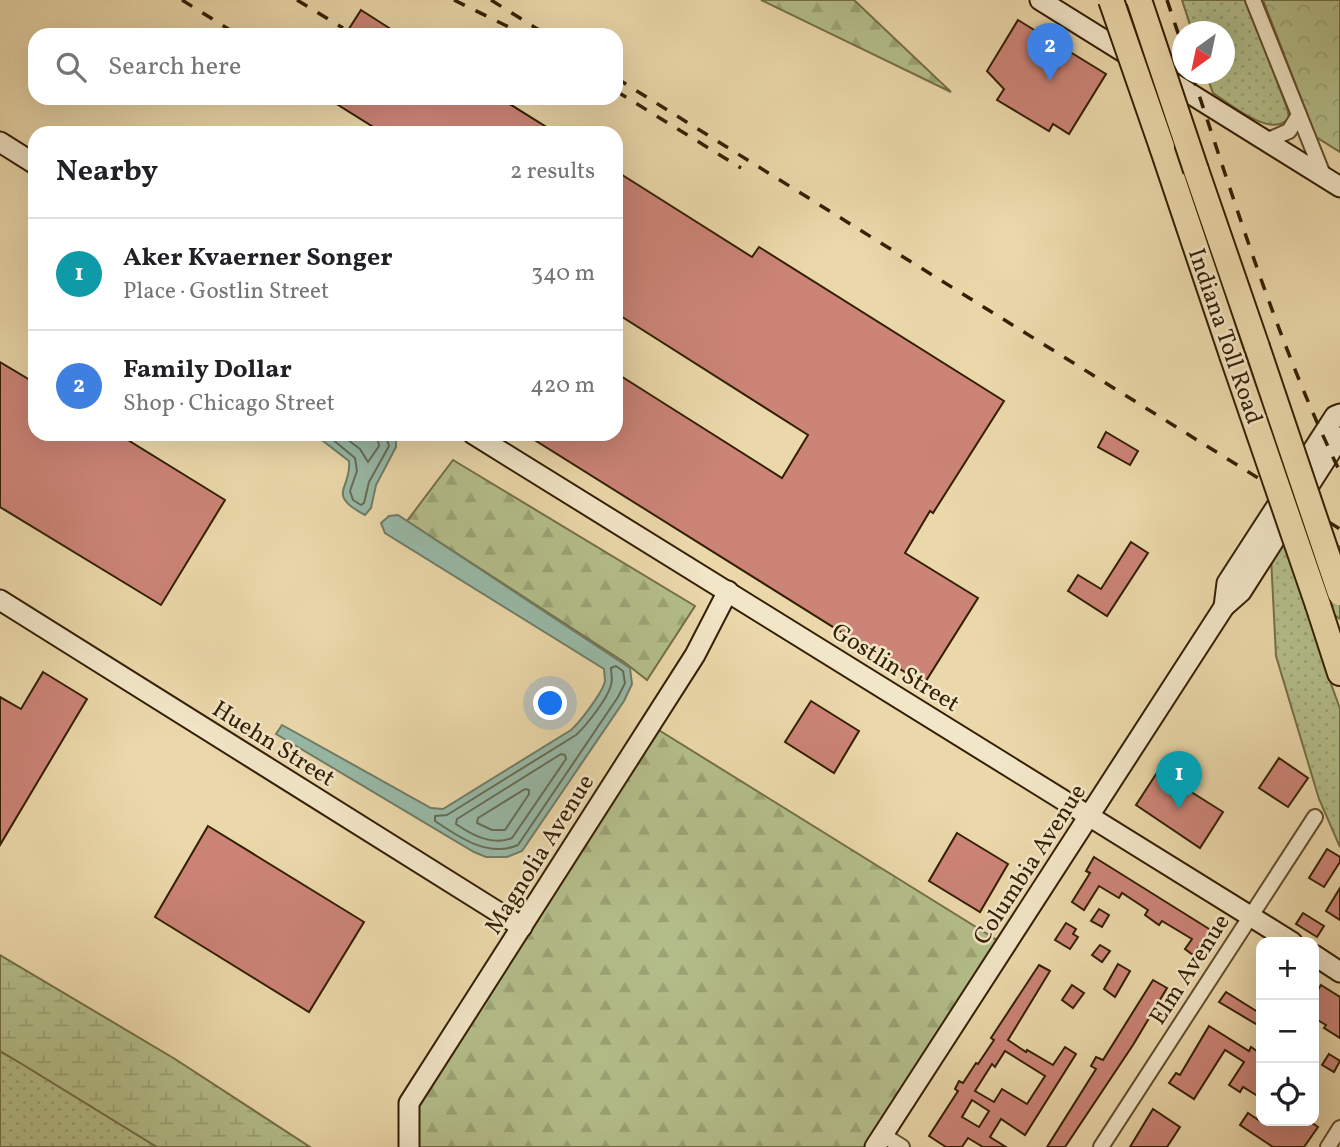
<!DOCTYPE html>
<html lang="en">
<head>
<meta charset="utf-8">
<style>
	body { margin:0; font-family:Vollkorn,serif; background:#f2f2f2; color:#202124 }
	.controls { position:absolute; right:21px; bottom:21px; display:grid; overflow:hidden; border-radius:14px; box-shadow:0 7px 28px #0002 }
	.controls button { width:63px; height:63px; display:grid; place-items:center; padding:0; border:0; border-bottom:2px solid #e0e0e0; background:#fff; color:#202124; font:35px sans-serif }
	.compass { position:absolute; left:1172px; top:21px; width:63px; height:63px; border-radius:50%; background:#fff; box-shadow:0 7px 28px #0002; rotate:213deg }
	.you { position:absolute; left:551px; top:704px; width:24px; height:24px; margin:-18px; border:5px solid #fff; border-radius:50%; background:#1a73e8; box-shadow:0 0 0 10px #1a73e833 }
	.badge { display:grid; place-items:center; width:46px; height:46px; border-radius:50%; background:#7c3aed; color:#fff; font-size:23px; font-weight:700 }
	.pin { position:absolute; translate:-50% -58px; filter:drop-shadow(0 2px 4px #0008) }
	.pin::after { content:''; position:absolute; top:37px; width:24px; height:21px; background:inherit; clip-path:polygon(0 0,100% 0,50% 100%) }
	.list { margin:0; padding:0; list-style:none }
	h2 { display:flex; justify-content:space-between; align-items:center; height:91px; margin:0; padding:0 28px; font-size:30px }
	h2 small { font-size:23px; font-weight:400; color:#757577 }
	.list li { display:grid; grid-template-columns:46px 1fr auto; gap:21px; align-items:center; box-sizing:border-box; height:112px; padding:0 28px; border-top:2px solid #e0e0e0 }
	.list b { display:block; font-size:26px; white-space:nowrap }
	.list p { margin:0; font-size:23px; white-space:nowrap; color:#757577 }
	.list em { font-size:23px; font-style:normal; color:#757577 }
	.icon { flex:none; width:38px; height:38px; fill:none; stroke:currentColor; stroke-width:2; stroke-linecap:round; stroke-linejoin:round }
	.map { position:relative; flex:none; width:1340px; height:1147px; overflow:hidden }
	.search { position:absolute; background:#fff; box-shadow:0 7px 28px #0002; left:28px; top:28px; width:595px; height:77px; display:flex; align-items:center; gap:18px; box-sizing:border-box; padding:0 24px; border-radius:21px; color:#757577; font-size:26px }
	.panel { position:absolute; background:#fff; box-shadow:0 7px 28px #0002; left:28px; top:126px; width:595px; height:315px; border-radius:21px }
	.map>svg:first-child { display:block }
</style>
</head>
<body>
<div class="map">
<svg width="1340" height="1147" viewBox="0 0 1340 1147">
	<defs>
		<pattern id="grass-dots" width="8" height="8" patternUnits="userSpaceOnUse" patternTransform="scale(1.75)"><rect width="8" height="8" fill="#b4bf8b"/><path d="M2 2h.1M6 6h.1" fill="none" stroke="#9ba476" stroke-width="1.8" stroke-linecap="round"/></pattern>
		<pattern id="forest-firs" width="22" height="20" patternUnits="userSpaceOnUse" patternTransform="scale(1.75)"><rect width="22" height="20" fill="#b4bf8b"/><path d="M5 1l3.5 6h-7zM16 11l3.5 6h-7z" fill="#9ba476"/></pattern>
		<pattern id="wetland-marsh" width="20" height="14" patternUnits="userSpaceOnUse" patternTransform="scale(1.75)"><rect width="20" height="14" fill="#b4bf8b"/><path d="M1 5h8M5 5V1M11 12h8M15 12V8" fill="none" stroke="#9ba476"/></pattern>
		<pattern id="park-crowns" width="20" height="18" patternUnits="userSpaceOnUse" patternTransform="scale(1.75)"><rect width="20" height="18" fill="#b4bf8b"/><path d="M2 6a3 3 0 1 1 6 0M12 15a3 3 0 1 1 6 0" fill="none" stroke="#9ba476"/></pattern>
	</defs>
	<rect width="100%" height="100%" fill="#ebd8aa"/>
	<filter id="stains"><feTurbulence type="fractalNoise" baseFrequency=".00286" numOctaves="4"/><feColorMatrix values="0 0 0 0 .2 0 0 0 0 .09 0 0 0 0 .02 0 0 0 .5 -.17"/></filter>
	<radialGradient id="worn" r=".72"><stop offset=".6" stop-color="#630" stop-opacity="0"/><stop offset="1" stop-color="#630" stop-opacity=".3"/></radialGradient>
	<g fill="url(#grass-dots)" stroke="#746f46" stroke-width="2">
		<path d="M1182,0H1246L1287,108L1289,117C1274,141 1229,103 1213,93L1206,74H1224V32L1192,31Z"/>
		<path d="M1297,521L1340,547V619L1330,612H1310L1319,650L1340,709V847L1319,799L1276,656L1271,557Z"/>
		<path d="M0,1051L22,1064L157,1147H0Z"/>
	</g>
	<g fill="url(#forest-firs)" stroke="#746f46" stroke-width="2">
		<path d="M761,0H854L951,92Z"/>
		<path d="M453,460L695,606L647,680L624,662L407,521Z"/>
		<path d="M649,724L1005,945L875,1147H409V1103Z"/>
	</g>
	<path fill="url(#wetland-marsh)" stroke="#746f46" stroke-width="2" d="M0,955L175,1059L310,1147H157L22,1064L0,1051Z"/>
	<path fill="url(#park-crowns)" stroke="#746f46" stroke-width="2" d="M1263,0H1340V152L1316,137Z"/>
	<g fill="#98baa8" stroke="#707c66" stroke-width="2">
		<path d="M314,434H390L396,441V447L376,485L371,508L365,515C325,494 352,489 349,461Z"/>
		<path d="M398,515L630,668L632,684L624,701L522,851L507,857H486L474,852L276,734L282,725L431,808L443,809L571,730C580,722 603,692 605,681C605,680 604,670 604,669L385,533L381,523L389,516Z"/>
	</g>
	<g fill="none" stroke-linecap="round" stroke-linejoin="round">
		<g stroke="#666c55" stroke-width="2">
			<path d="M326,434L355,458L357,471L350,491L353,500L361,505L364,503L369,482L389,446L385,434"/>
			<path d="M340,434L360,449L368,462L379,446L377,434"/>
			<path d="M616,666L623,671L625,683L618,697L518,845C488,858 459,837 435,821V816L447,815L576,735C586,726 608,698 611,685C613,680 611,673 611,668Z"/>
			<path d="M561,754L565,755L566,759L512,838C492,846 472,835 456,824L457,819Z"/>
			<path d="M525,789L529,790V794L505,830H492L477,823L478,818Z"/>
		</g>
	</g>
	<g fill="#cc8477" stroke="#341f02" stroke-width="2" fill-rule="evenodd">
		<path d="M361,10L400,35H345Z"/>
		<path d="M1018,20L1106,74L1069,134L1053,124L1049,131L997,100L1004,89L987,71Z"/>
		<path d="M327,98H500L556,133H383Z"/>
		<path d="M616,171L752,257L759,247L1004,401L933,513L930,511L905,553L978,598L924,684L525,434H616V373L782,478L808,435L616,313Z"/>
		<path d="M0,362L35,383V434H118L225,500L161,605L0,507Z"/>
		<path d="M1106,432L1138,451L1130,465L1098,447Z"/>
		<path d="M1131,542L1148,553L1107,616L1068,591L1078,575L1101,589Z"/>
		<path d="M43,672L87,699L0,845V697L21,709Z"/>
		<path d="M811,701L859,731L834,773L785,742Z"/>
		<path d="M1279,758L1308,778L1288,807L1259,788Z"/>
		<path d="M1158,771L1223,812L1200,848L1136,805Z"/>
		<path d="M208,826L364,922L309,1012L155,917Z"/>
		<path d="M957,833L1008,864L980,912L929,881Z"/>
		<path d="M1327,849L1340,857V862L1324,887L1309,878Z"/>
		<path d="M1094,857L1214,932L1206,945L1202,942L1193,955L1185,949L1192,939L1162,921L1159,925L1145,915L1148,910L1122,893L1119,898L1099,886L1084,910L1072,902L1090,873L1086,871Z"/>
		<path d="M1340,888V920L1326,911Z"/>
		<path d="M1099,909L1109,915L1102,927L1091,921Z"/>
		<path d="M1303,913L1324,926L1317,937L1296,924Z"/>
		<path d="M1066,923L1076,929L1073,934L1078,937L1070,949L1055,940Z"/>
		<path d="M1100,945L1110,951L1102,962L1092,955Z"/>
		<path d="M1118,964L1130,971L1115,997L1104,989Z"/>
		<path d="M1039,965L1050,971L1008,1040L1026,1052L1027,1050L1053,1065L1065,1047L1076,1054L1025,1135L1001,1119L990,1137L1006,1147H983L968,1138L962,1147H946L929,1136L958,1091L955,1089L959,1081L963,1083L976,1063L978,1064L994,1040L991,1038ZM1005,1051L1045,1076L1027,1104L1002,1089L994,1102L975,1091L992,1064L995,1067ZM972,1100L989,1111L979,1127L962,1117Z"/>
		<path d="M1153,980L1167,988L1133,1045L1065,1147H1047L1096,1069L1091,1066L1096,1057L1103,1060Z"/>
		<path d="M1072,985L1084,993L1073,1008L1062,1000Z"/>
		<path d="M1321,985L1340,997V1038L1324,1028L1326,1025L1314,1018V996Z"/>
		<path d="M1226,992L1261,1014V1027L1219,1002Z"/>
		<path d="M1209,1026L1249,1051L1251,1047L1261,1054V1098L1243,1087L1240,1092L1229,1085L1244,1062L1225,1050L1194,1099L1169,1083L1176,1073L1180,1075Z"/>
		<path d="M1329,1054L1340,1061L1334,1072L1322,1065Z"/>
		<path d="M1153,1109L1180,1127L1167,1147H1130Z"/>
		<path d="M1248,1113L1260,1121H1309L1318,1127L1304,1147H1273L1240,1125Z"/>
	</g>
	<g fill="none" stroke-linecap="round" stroke-linejoin="round">
		<g stroke="#624d2c" stroke-width="18">
			<g id="street">
				<path d="M1253,0L1324,177"/>
				<path d="M1266,141L1289,131L1299,115"/>
				<path d="M883,1135L902,1147"/>
				<path d="M1101,1147L1315,817"/>
				<path d="M1328,1147L1340,1128"/>
			</g>
		</g>
		<g stroke="#341f02" stroke-width="23">
			<g id="secondary">
				<path d="M1040,0L1340,187"/>
				<path d="M0,142L35,164"/>
				<path d="M473,434L1292,942"/>
				<path d="M0,600L522,927"/>
				<path d="M1224,607L1227,583L1335,416L1340,414"/>
				<path d="M1314,955L1340,972"/>
				<path d="M409,1147V1103L695,655L728,591"/>
				<path d="M875,1147L1224,607L1241,592L1340,437"/>
			</g>
		</g>
		<g stroke="#341f02" stroke-width="28">
			<g id="highway">
				<path d="M1162,147L1232,355"/>
				<path d="M1196,170L1257,347"/>
				<path d="M1318,605L1340,673"/>
			</g>
		</g>
		<use href="#street" stroke="#f2e6c8" stroke-width="14"/>
		<use href="#secondary" stroke="#f2e6c8" stroke-width="19"/>
		<use href="#highway" stroke="#ebd8aa" stroke-width="24"/>
		<g stroke="#341f02" stroke-width="3.5" stroke-dasharray="12 12" stroke-linecap="butt">
			<path d="M182,0L238,35"/>
			<path d="M297,0L343,28"/>
			<path d="M454,0L525,35"/>
			<path d="M491,0L547,35"/>
			<path d="M1167,0L1182,45"/>
			<path d="M1192,74C1237,208 1278,344 1340,472"/>
			<path d="M616,78L1340,529"/>
			<path d="M616,91L741,168"/>
		</g>
		<g stroke="#341f02" stroke-width="28" stroke-linecap="butt">
			<g id="highway-bridge">
				<path d="M1111,0L1162,147"/>
				<path d="M1139,0L1196,170"/>
				<path d="M1257,347L1340,593"/>
				<path d="M1232,355L1318,605"/>
			</g>
		</g>
		<use href="#highway-bridge" stroke="#ebd8aa" stroke-width="24"/>
	</g>
	<g text-anchor="middle" stroke-width="5" stroke-linejoin="round" paint-order="stroke">
		<g font-size="24" fill="#341f02" stroke="#f2e6c8">
			<text transform="translate(1226 336) rotate(71)" y="8">Indiana Toll Road</text>
			<text transform="translate(896 667) rotate(32)" y="8">Gostlin Street</text>
			<text transform="translate(274 743) rotate(32)" y="8">Huehn Street</text>
			<text transform="translate(539 854) rotate(-58)" y="8">Magnolia Avenue</text>
			<text transform="translate(1029 864) rotate(-57)" y="8">Columbia Avenue</text>
			<text transform="translate(1189 969) rotate(-57)" y="8">Elm Avenue</text>
		</g>
	</g>
	<rect width="100%" height="100%" filter="url(#stains)"/>
	<rect width="100%" height="100%" fill="url(#worn)"/>
</svg>
<div class="controls">
<button>+</button>
<button>−</button>
<button><svg class="icon" aria-label="locate" viewBox="0 0 24 24"><circle cx="12" cy="12" r="6"/><path d="M12 2v4M12 18v4M2 12h4M18 12h4"/></svg></button>
</div>
<svg class="compass" viewBox="-18 -18 36 36"><path d="M0-13l5 13h-10z" fill="#e53935"/><path d="M0 13l5-13h-10z" fill="#757577"/></svg>
<div class="you"></div>
<div class="pin badge" style="left:1179px;top:809px;background:#0f9aa8">1</div>
<div class="pin badge" style="left:1050px;top:81px;background:#3f7fe0">2</div>
<div class="search"><svg class="icon" aria-label="search" viewBox="0 0 24 24"><circle cx="10" cy="10" r="6"/><path d="M15 15l6 6"/></svg>Search here</div>
<section class="panel">
<h2>Nearby<small>2 results</small></h2>
<ul class="list">
<li><span class="badge" style="background:#0f9aa8">1</span><div><b>Aker Kvaerner Songer</b><p>Place · Gostlin Street</p></div><em>340 m</em></li>
<li><span class="badge" style="background:#3f7fe0">2</span><div><b>Family Dollar</b><p>Shop · Chicago Street</p></div><em>420 m</em></li>
</ul>
</section>
</div>
</body>
</html>
